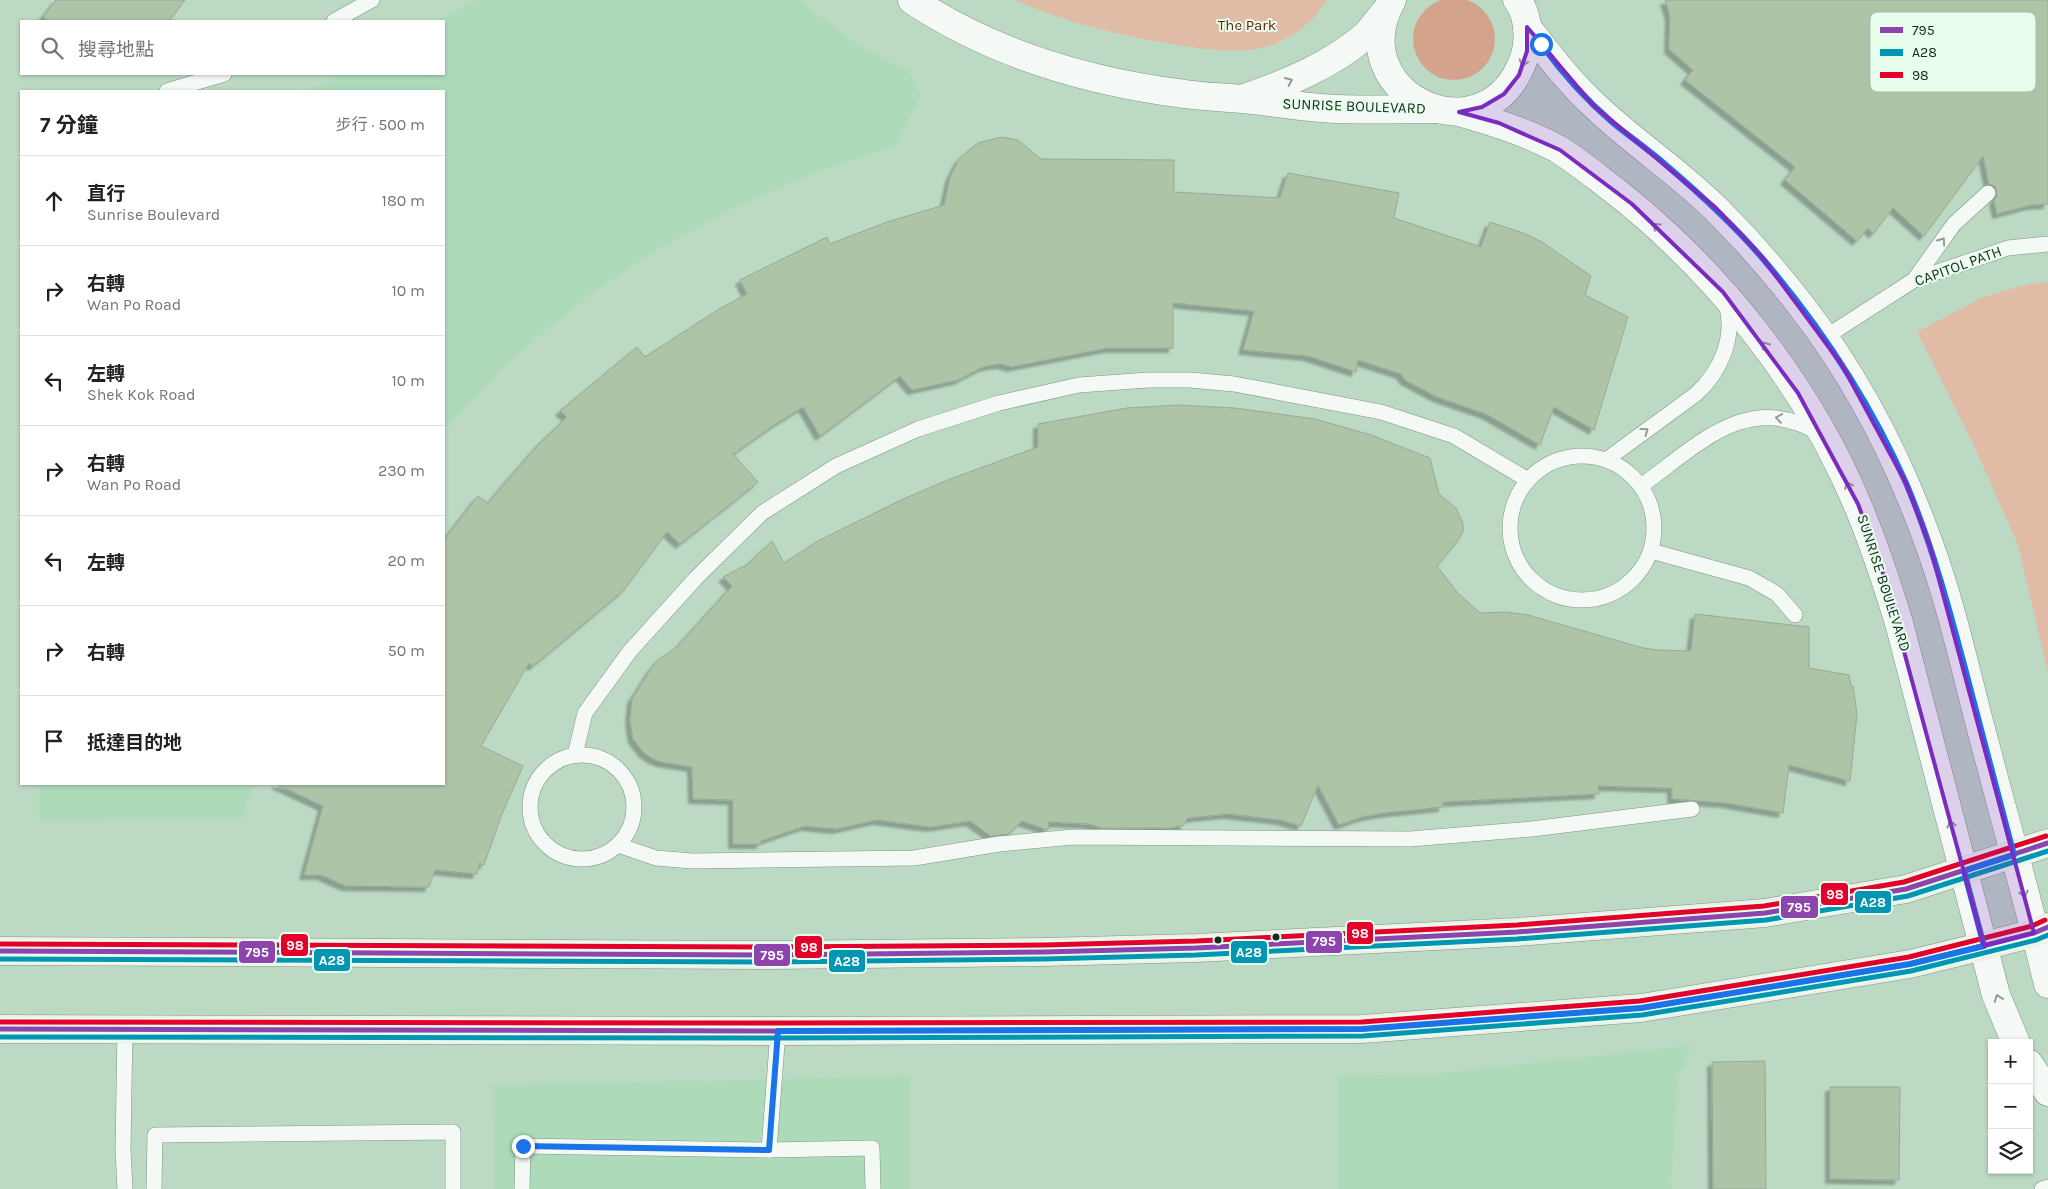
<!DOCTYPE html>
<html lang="zh-TW">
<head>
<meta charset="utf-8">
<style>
	body { margin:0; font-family:Karla,"Noto Sans TC",sans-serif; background:#f2f2f2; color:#202124 }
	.controls { position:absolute; right:15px; bottom:15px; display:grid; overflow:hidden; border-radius:0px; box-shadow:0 1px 4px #0004 }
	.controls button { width:45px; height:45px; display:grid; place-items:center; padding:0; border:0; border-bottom:1px solid #e0e0e0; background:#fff; color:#202124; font:25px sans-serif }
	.stop { position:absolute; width:15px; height:15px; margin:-11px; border:4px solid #1a73e8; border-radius:50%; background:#fff }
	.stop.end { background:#1a73e8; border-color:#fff; box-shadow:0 1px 5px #0008 }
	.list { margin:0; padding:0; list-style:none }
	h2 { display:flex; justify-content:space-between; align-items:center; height:65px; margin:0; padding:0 20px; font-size:21px }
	h2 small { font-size:16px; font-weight:400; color:#757577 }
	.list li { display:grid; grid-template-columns:32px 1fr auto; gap:15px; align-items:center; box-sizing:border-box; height:90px; padding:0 20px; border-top:1px solid #e0e0e0 }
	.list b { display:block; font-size:19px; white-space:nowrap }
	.list p { margin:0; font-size:16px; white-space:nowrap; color:#757577 }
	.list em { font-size:16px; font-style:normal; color:#757577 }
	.icon { flex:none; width:28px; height:28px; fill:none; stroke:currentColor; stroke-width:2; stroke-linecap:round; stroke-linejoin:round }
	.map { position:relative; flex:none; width:2048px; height:1189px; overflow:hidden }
	.search { position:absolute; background:#fff; box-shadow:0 1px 4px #0004; left:20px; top:20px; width:425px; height:55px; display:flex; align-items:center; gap:12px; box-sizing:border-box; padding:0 18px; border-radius:0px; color:#757577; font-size:19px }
	.panel { position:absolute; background:#fff; box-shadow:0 1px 4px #0004; left:20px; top:90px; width:425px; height:695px; border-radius:0px }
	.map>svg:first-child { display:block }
</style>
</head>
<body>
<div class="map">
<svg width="2048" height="1189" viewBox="0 0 2048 1189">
	<defs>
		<filter id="shadow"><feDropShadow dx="-4.5" dy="4.5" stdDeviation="1" flood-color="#0004"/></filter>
	</defs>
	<rect width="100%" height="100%" fill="#bcd9c4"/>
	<g fill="#addbba">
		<path d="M475,0H799L855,42L887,61L909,70L921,95L896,146L812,174L730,210L651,253L578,304L510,361L444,430V91H309L341,74H444V21H437Z"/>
		<path d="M39,784H253L242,819L39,820Z"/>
		<path d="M1692,1045L1678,1076L1671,1189H1338V1076L1433,1074Z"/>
		<path d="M910,1076V1189H494L493,1085Z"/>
	</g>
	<g fill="#e0bca7">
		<path d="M1015,0H1327C1313,24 1285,44 1257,49C1231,53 1202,49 1177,45C1121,36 1067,23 1015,0Z"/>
		<path d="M2048,282V673L2018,545L1976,450L1917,332L1981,298L2024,285Z"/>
	</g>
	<circle fill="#d3a38c" cx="1454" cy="39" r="41"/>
	<g fill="#adc4a7" stroke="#97aa97" filter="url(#shadow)">
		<path d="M56,0H185L169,21H49L43,17Z"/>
		<path d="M1665,0H2048V204L2031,205L1997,214L1994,201L1997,196V191L1995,186L1989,184L1983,156L1924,236L1893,208L1873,234L1868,228L1857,241L1785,180L1795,167L1685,80L1693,70L1669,49L1670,16Z"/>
		<path d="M1002,137L1018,140L1041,159L1174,160V192L1280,198L1288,173L1399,193L1394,218L1481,247L1490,222L1523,233L1542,242L1591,276L1585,295L1628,317L1594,430L1554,407L1540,445L1486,414L1437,397L1405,380L1401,374L1358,360L1356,372L1308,356L1243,350L1254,311L1173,303V348H1108L1011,367L1001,364L992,365L983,367L958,380L912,390L900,376L820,436L803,407L777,423L733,454L758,482L680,544L667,532L624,590L533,666L529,663L481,746L523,766L502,814L484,865L479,863L477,874L435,870L429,887L346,886L321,875H304L323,806L276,784H444V540L478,496L488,503L538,445L567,417L560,411L637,347L645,357L719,309L747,294L740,280L827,237L830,244L887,222L944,205L950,178L959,159L978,143Z"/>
		<path d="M1178,405L1235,408L1315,419L1371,435L1430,458L1439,494L1456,508L1463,523V532L1457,542L1437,566L1457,592L1480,613L1506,612L1528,615L1643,648L1658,650L1691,651L1695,614L1809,627V668L1849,675L1851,686H1853L1857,714L1850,781L1789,765L1783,813L1726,803L1672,799V788L1598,786L1599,794L1443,802V807L1384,813L1362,817L1339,825L1318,785L1301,826L1281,820L1228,814L1187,818L1184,825L1170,828H1102L1089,824L1049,822L1048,830L1022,821L1009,834L991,836L970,821L931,827L877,820L837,829L805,826L761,841V844H733V800L693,799L692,767L661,762L653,759L644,753L633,739L630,720L632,699L651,669L658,660L677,647L732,586L723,577L748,564L772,541L784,563L818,541L901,500L950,479L1038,447V424L1127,408Z"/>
		<path d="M1765,1061L1766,1189H1713L1712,1062Z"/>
		<path d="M1830,1087H1900L1899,1180L1830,1179Z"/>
	</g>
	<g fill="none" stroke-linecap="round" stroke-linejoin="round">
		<g stroke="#7e9585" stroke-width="16">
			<g id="lane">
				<path d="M334,21L372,0"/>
				<path d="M167,91L224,74"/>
				<path d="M1914,280L1954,224L1988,193"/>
				<path d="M1824,338L1914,280L2008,248L2048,244"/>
				<circle cx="1582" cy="528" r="72"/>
				<path d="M1606,460L1696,394C1721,371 1736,337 1726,303"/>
				<path d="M1641,486C1697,446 1748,389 1820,434"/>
				<path d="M1651,551L1749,578L1777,594L1795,615"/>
				<circle cx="582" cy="807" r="52"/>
				<path d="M575,755L585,713L630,651L696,578L762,513L836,466L918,429L999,403L1079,385L1148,380H1190L1234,384L1381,412L1454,436L1528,480"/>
				<path d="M618,845L656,858L692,861L914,858L999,844L1073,837L1410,839L1532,829L1692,809"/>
				<path d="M769,1150L778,1031"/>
				<path d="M125,1189L123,1150L125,1029"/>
				<path d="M154,1189L155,1135L453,1132V1189"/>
				<path d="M522,1189L523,1146L769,1150L872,1148L873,1189"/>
				<path d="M2042,1189L2048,1187"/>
			</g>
		</g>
		<g stroke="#7e9585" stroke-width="29">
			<g id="street">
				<path d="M912,0C993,54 1090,82 1185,94C1204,97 1223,97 1242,99C1268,101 1294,106 1321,108C1359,111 1397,109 1435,109"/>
				<path d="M1392,0C1339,95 1487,164 1524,58C1530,41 1529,15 1517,0"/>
				<path d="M1527,27C1548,54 1568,81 1593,104C1632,142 1678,171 1717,210C1747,240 1776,273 1802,307C1857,378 1899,460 1929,544C1953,609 1967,678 1985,744C2006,824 2029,904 2048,984"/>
				<path d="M1247,97C1288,83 1331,65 1365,36C1372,29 1378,20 1385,12"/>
				<path d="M1459,112C1494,122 1526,132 1558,149C1576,160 1593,174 1610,187C1715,268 1807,383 1858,506C1874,544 1887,584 1899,623L1996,995L2016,1043"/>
				<path d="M2029,1064L2048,1092"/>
			</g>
		</g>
		<g stroke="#7e9585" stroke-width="29">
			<g id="secondary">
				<path d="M0,951L773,955L1044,952L1196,948L1517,932L1765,913L1906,889L2048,843"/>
				<path d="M0,1029L778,1031L1362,1029L1641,1008L1910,964L1984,946L2034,933L2048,927"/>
			</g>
		</g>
		<use href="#lane" stroke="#f5f9f6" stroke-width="15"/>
		<use href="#street" stroke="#f5f9f6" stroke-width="28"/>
		<use href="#secondary" stroke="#ecf0e9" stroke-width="28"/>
		<g stroke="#e8feed" stroke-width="9">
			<g id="bus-1">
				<path d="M0,951L773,955L1044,952L1196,948L1517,932L1765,913L1906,889L2048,843"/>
				<path d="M0,1029L778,1031L1362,1029L1641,1008L1910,964L2034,933L2048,927"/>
			</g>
		</g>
		<g stroke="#e8feed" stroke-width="9">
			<g id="bus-2">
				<path d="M0,959L773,962L1044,959L1196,955L1517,939L1766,920L1908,896L2048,851"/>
				<path d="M0,1037L778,1038L1363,1036L1642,1015L1911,971L2036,940L2048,935"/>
			</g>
		</g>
		<g stroke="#e8feed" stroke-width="9">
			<g id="bus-3">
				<path d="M0,944L773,947L1044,945L1196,941L1517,925L1764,906L1904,882L2046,836"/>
				<path d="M0,1022L778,1023L1362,1022L1640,1001L1909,957L2032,926L2045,920"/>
			</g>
		</g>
		<use href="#bus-1" stroke="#8e44ad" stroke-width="5"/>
		<use href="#bus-2" stroke="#0396b3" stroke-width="5"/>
		<use href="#bus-3" stroke="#e4002b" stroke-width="5"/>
	</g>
	<defs><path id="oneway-chevron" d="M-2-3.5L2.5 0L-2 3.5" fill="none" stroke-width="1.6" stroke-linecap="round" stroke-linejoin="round" transform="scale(1.25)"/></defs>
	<g stroke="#919d94">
		<use href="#oneway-chevron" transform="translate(1523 63) rotate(109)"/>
		<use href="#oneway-chevron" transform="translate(1289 81) rotate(-25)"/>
		<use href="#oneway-chevron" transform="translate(1656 226) rotate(-138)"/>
		<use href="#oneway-chevron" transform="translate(1942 241) rotate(-55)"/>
		<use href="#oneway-chevron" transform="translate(1765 345) rotate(-126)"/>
		<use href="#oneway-chevron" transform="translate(1779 418) rotate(-172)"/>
		<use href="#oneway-chevron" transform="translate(1645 431) rotate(-36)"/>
		<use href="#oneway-chevron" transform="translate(1848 485) rotate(-116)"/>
		<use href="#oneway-chevron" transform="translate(1951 824) rotate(-104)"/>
		<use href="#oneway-chevron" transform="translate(2024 894) rotate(76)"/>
		<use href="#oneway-chevron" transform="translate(1998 998) rotate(-110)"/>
	</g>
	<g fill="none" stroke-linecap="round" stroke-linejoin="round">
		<path stroke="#1a73e8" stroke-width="6" d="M523,1146L769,1150L778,1031L1362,1029L1641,1008L1910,964L1984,946L1964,871L2014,855C1998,794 1982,733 1966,672C1949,608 1932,544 1906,483C1870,402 1821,327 1763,259C1734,225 1700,194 1666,165C1649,150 1630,137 1613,123C1585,99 1562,73 1541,44"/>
	</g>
	<path fill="#7b2cbf" fill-opacity="0.2" stroke="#7b2cbf" stroke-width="4" stroke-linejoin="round" d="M1527,27L1593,105L1716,208L1762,257L1842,365L1906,483L1930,546L2034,933L1984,946L1880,563L1858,504L1798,393L1723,292L1632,204L1560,150L1499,123L1459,112L1482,107L1504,94L1519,75L1527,51Z"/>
	<g fill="#172c1d" stroke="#e8feed" stroke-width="2">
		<circle cx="1276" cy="937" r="4.5"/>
		<circle cx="1218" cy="940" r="4.5"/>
	</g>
	<g text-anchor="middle" stroke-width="4" stroke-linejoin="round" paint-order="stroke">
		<g font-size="15" fill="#672113" stroke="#e8feed">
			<text x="1247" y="30">The Park</text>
		</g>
		<g font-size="15" fill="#172c1d" stroke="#e8feed">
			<text transform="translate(1354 106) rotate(2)" y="5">SUNRISE BOULEVARD</text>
			<text transform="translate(1958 266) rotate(-20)" y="5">CAPITOL PATH</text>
			<text transform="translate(1884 583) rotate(72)" y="5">SUNRISE BOULEVARD</text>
		</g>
	</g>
	<rect x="1870" y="12" width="166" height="80" rx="8" fill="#e8feed" stroke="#a9bfaf" stroke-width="1"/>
	<rect x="1880" y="27" width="23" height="6" fill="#8e44ad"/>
	<rect x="1880" y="49" width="23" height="7" fill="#0396b3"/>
	<rect x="1880" y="72" width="23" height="6" fill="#e4002b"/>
	<g font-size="14" fill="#172c1d">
		<text x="1912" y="35">795</text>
		<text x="1912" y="57">A28</text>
		<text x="1912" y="80">98</text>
	</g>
	<g stroke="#e8feed" stroke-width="2">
		<rect x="1820" y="882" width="29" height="24" rx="5" fill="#e4002b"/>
		<rect x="1854" y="890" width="38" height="24" rx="5" fill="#0396b3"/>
		<rect x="1780" y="895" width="39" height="24" rx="5" fill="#8e44ad"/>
		<rect x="1346" y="921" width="28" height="24" rx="5" fill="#e4002b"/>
		<rect x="1305" y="930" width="38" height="24" rx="5" fill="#8e44ad"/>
		<rect x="280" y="933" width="29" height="24" rx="5" fill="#e4002b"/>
		<rect x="794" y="935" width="29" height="24" rx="5" fill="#e4002b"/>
		<rect x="238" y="940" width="38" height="24" rx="5" fill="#8e44ad"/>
		<rect x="1230" y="940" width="38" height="24" rx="5" fill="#0396b3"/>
		<rect x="753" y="943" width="38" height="24" rx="5" fill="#8e44ad"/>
		<rect x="313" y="948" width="38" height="24" rx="5" fill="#0396b3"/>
		<rect x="828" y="949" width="38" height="24" rx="5" fill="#0396b3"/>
	</g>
	<g font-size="14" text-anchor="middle" font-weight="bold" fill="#fff">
		<text x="1835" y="899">98</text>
		<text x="1873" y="907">A28</text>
		<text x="1799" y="912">795</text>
		<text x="1360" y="938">98</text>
		<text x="1324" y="946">795</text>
		<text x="295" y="950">98</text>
		<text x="809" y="952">98</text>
		<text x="257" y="957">795</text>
		<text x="1249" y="957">A28</text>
		<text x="772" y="960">795</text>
		<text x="332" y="965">A28</text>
		<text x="847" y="966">A28</text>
	</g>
</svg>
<div class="controls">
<button>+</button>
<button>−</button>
<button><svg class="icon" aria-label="layers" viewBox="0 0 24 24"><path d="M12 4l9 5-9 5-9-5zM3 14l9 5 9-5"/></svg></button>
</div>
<div class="stop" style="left:1541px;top:44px"></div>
<div class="stop end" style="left:523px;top:1146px"></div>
<div class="search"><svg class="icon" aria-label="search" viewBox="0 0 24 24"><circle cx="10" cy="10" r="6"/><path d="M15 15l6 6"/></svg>搜尋地點</div>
<section class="panel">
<h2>7 分鐘<small>步行 · 500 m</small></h2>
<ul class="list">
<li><svg class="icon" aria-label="ahead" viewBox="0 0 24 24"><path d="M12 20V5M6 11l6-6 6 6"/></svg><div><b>直行</b><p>Sunrise Boulevard</p></div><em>180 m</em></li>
<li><svg class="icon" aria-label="right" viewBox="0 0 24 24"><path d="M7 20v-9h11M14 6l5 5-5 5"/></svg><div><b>右轉</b><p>Wan Po Road</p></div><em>10 m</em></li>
<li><svg class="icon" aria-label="left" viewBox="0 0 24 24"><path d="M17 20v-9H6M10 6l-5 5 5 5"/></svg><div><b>左轉</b><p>Shek Kok Road</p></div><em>10 m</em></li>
<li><svg class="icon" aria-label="right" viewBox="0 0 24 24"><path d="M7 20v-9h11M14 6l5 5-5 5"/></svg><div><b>右轉</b><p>Wan Po Road</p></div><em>230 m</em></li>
<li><svg class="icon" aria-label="left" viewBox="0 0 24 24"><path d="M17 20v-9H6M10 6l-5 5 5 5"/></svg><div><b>左轉</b></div><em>20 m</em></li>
<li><svg class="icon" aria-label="right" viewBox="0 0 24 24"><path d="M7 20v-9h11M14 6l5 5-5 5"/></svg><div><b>右轉</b></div><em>50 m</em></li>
<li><svg class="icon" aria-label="arrive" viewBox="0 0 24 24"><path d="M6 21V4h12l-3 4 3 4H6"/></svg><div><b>抵達目的地</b></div></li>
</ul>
</section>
</div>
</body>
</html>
